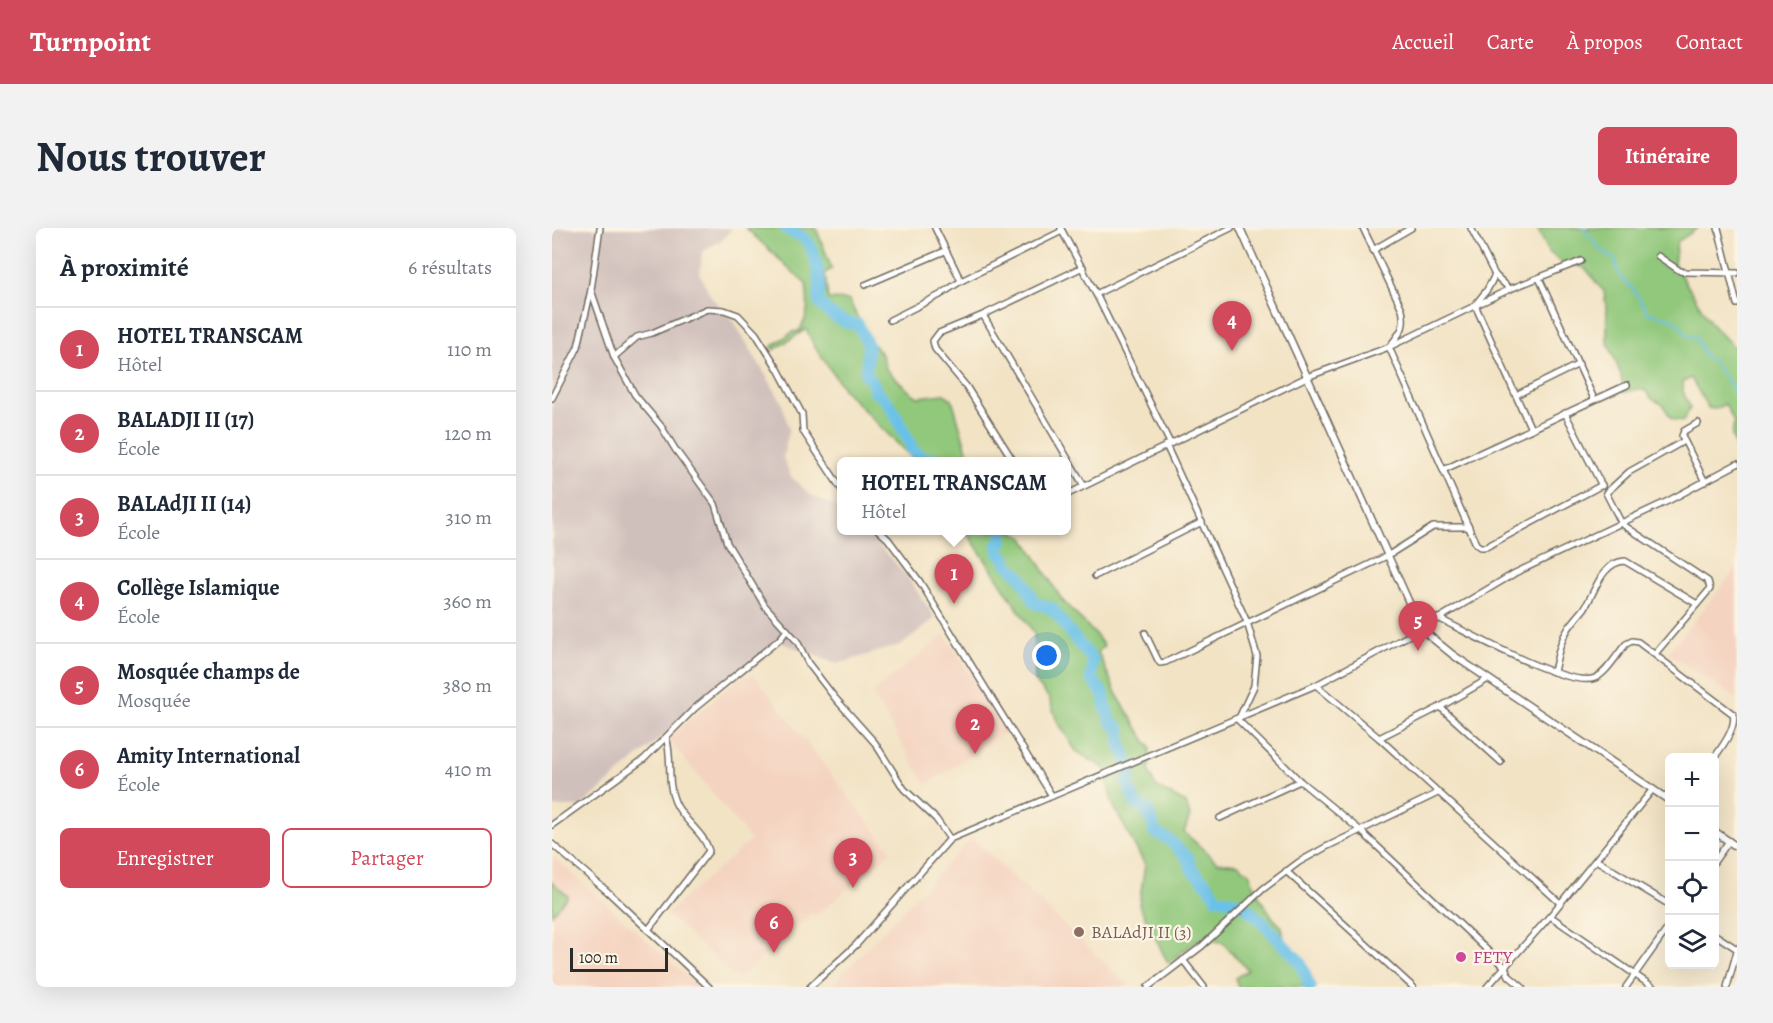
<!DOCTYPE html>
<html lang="fr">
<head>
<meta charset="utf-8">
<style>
	body { margin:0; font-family:Alegreya,serif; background:#f2f2f3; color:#1f2937 }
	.controls { position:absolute; right:18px; bottom:18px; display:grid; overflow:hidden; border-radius:9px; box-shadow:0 6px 24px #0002 }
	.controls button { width:54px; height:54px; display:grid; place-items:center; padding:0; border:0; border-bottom:2px solid #e0e1e3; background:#fff; color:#1f2937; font:30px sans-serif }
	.scale { position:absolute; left:18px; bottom:15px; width:98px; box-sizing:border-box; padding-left:6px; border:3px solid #2b2b2b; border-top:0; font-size:16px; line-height:21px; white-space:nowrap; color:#2b2b2b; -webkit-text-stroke:4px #fcf5e5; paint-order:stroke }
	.you { position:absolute; left:495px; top:428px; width:21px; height:21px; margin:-15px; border:4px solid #fff; border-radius:50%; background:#1a73e8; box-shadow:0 0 0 9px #1a73e833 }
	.badge { display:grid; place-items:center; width:39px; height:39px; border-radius:50%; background:#d1495b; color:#fff; font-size:20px; font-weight:700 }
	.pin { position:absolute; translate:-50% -50px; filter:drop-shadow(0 2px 3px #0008) }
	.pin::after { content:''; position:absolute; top:32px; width:21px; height:18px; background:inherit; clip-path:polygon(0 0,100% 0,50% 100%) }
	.popup { position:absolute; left:285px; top:229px; width:234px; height:78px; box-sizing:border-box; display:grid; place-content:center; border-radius:9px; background:#fff; filter:drop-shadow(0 2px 4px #0005); font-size:20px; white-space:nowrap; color:#747a83 }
	.popup b { font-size:22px; color:#1f2937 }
	.popup::after { content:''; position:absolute; left:50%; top:100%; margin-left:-12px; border:12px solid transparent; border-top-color:#fff }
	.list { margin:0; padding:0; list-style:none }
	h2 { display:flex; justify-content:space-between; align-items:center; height:78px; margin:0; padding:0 24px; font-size:26px }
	h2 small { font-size:20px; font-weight:400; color:#747a83 }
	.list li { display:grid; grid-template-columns:39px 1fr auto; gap:18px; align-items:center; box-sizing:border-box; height:84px; padding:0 24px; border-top:2px solid #e0e1e3 }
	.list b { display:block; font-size:22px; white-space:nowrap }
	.list p { margin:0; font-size:20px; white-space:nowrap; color:#747a83 }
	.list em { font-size:20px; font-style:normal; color:#747a83 }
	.actions { display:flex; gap:12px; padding:18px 24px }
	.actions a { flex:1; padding:14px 0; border:2px solid #d1495b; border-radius:9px; text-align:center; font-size:21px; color:#d1495b }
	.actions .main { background:#d1495b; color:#fff }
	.icon { flex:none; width:33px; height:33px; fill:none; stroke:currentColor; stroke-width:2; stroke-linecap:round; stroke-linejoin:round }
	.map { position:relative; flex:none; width:1185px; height:759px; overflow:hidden; border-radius:9px }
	header { display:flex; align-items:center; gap:36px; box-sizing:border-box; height:84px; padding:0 30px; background:#d1495b; color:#fff }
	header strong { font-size:28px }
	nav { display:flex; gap:33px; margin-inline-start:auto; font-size:21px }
	.intro { display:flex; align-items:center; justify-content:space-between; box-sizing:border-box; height:144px; padding:0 36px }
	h1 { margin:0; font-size:42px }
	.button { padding:15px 27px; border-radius:9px; background:#d1495b; color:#fff; font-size:21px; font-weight:700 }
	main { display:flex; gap:36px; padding:0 36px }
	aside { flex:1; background:#fff; border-radius:9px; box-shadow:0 6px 24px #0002 }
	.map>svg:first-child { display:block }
</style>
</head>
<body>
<header>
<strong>Turnpoint</strong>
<nav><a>Accueil</a><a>Carte</a><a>À propos</a><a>Contact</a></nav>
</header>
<div class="intro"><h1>Nous trouver</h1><a class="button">Itinéraire</a></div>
<main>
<aside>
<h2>À proximité<small>6 résultats</small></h2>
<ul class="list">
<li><span class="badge">1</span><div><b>HOTEL TRANSCAM</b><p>Hôtel</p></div><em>110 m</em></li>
<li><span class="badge">2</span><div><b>BALADJI II (17)</b><p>École</p></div><em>120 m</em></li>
<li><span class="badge">3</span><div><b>BALAdJI II (14)</b><p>École</p></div><em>310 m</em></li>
<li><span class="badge">4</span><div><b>Collège Islamique</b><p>École</p></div><em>360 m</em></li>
<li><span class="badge">5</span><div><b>Mosquée champs de</b><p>Mosquée</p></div><em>380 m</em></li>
<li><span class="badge">6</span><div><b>Amity International</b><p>École</p></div><em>410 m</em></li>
</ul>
<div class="actions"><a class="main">Enregistrer</a><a>Partager</a></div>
</aside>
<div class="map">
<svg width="1185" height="759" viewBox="0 0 1185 759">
	<rect width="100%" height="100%" fill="#fcf5e5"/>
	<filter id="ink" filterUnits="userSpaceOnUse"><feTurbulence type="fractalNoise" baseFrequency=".0167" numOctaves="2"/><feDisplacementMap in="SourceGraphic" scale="12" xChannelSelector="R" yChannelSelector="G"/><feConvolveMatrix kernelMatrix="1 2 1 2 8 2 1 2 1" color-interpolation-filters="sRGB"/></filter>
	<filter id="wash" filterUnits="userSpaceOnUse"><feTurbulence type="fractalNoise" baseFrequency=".008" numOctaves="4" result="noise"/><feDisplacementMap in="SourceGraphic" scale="24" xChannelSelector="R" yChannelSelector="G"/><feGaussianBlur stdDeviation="1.35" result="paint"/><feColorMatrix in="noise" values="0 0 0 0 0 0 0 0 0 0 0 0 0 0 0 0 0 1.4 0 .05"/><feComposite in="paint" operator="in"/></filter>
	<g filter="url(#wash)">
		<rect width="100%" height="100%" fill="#f2e3c5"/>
		<g fill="#f4d3c0">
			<path d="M1185,340V471L1116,425Z"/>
			<path d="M393,407L454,503L374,557L320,465Z"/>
			<path d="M202,447L339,623L264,688L260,685L186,751L114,686L199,612L116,511L187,450Z"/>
			<path d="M420,610L578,759H278Z"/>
			<path d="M0,628L147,759H0Z"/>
		</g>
		<path fill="#d0c0bc" d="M0,0H180L170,12L150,24L148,47L160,70L182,94L229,173L237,201L231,230L239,249L260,268L289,280L290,302L314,303L354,347L383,390L351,416L285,436L228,414L202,440L180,448L28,579H0Z"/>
		<g fill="#91c87b" stroke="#5e7a53" stroke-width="1.5">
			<path d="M194,0H264L280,41L273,45L276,71L297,72L315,109L330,127L334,141L358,164L366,169L392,166L400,171L418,233H363L292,162L262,117L254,101L222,122L220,118L241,104L247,103C258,87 256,74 254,56Z"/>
			<path d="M985,0H1146L1125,14L1122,36L1160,97L1185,122V223L1180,208L1182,194L1173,176L1163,181L1156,180L1139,150L1131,154V164L1138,179L1132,193L1120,191L1110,176L1100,171L1094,163L1085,161L1071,165L1069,147L1055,112V87L1052,63C1035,48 1040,35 1013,37L997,24Z"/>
			<path d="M414,303H460L472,310L510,372L544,407L552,418L546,424L565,467L598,520L597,544L604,559L634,575L638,588L632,604L665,634L686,636L697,645L707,668L721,690L730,699L733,719L752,732L764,759H686L683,750L696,742L670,714L647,711L616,735L587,677L593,637L560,575L552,540L524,523L505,493L497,470L483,453L482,405Z"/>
			<path d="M0,654L16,668L0,686Z"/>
		</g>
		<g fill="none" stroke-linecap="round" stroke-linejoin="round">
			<path stroke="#6bc1e8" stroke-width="2" d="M1031,0L1047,20L1064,33C1063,47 1075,54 1083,64C1088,71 1092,78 1096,85L1123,92L1135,107L1144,110L1153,128L1160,132L1180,159L1185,173"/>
			<g stroke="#6bc1e8" stroke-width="12">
				<path d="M234,0C240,6 248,6 254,12C261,17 267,46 268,55C268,62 266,68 267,74C275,85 292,97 306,96L316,117L314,147L323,158L322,163C338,171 342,185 350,200C354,208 359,214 360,222L372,230L399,234"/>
				<path d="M450,302V313L446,316L447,325L453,329L454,334L469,349L483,375L501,381C503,386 506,388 509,392C519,407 530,419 541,432L539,450L552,467L553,477L559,494L568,501L569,519L573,525L578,549L575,553L583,575L597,583L596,587L601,595L602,604L616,611L636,630L640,642L655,656L665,670L689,675L709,693L748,734L758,759"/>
			</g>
		</g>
	</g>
	<g filter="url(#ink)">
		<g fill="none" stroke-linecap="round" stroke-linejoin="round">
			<g stroke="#716b61" stroke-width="8">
				<g id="minor">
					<path d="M383,0L409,53"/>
					<path d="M811,0L850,81C854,100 849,104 837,119L924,316L928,319H934L1050,257"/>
					<path d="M919,0L943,47L958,61"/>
					<path d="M1166,0L1185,76"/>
					<path d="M509,1L544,66"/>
					<path d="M821,22L859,0"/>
					<path d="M1106,28L1128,43L1134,44L1185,45"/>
					<path d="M943,47L935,62L923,77L979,201"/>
					<path d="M987,50L1042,171"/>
					<path d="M313,57L393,23"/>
					<path d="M39,62L62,129L83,167L109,198L123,221L163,276L175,315L213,378L245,413L256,435L283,470L323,515L352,561L384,591L398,611"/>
					<path d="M431,87L532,258"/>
					<path d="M338,92L388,67L409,53L510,3"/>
					<path d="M62,129L85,109L100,105L155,81L172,82L186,87L204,106L226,141L250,186L251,203L290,262"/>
					<path d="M964,167L1027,136"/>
					<path d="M0,170L26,119L39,62L48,0"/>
					<path d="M1013,185L1050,258"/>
					<path d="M1146,195L1132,203L1130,208L1153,254"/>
					<path d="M618,215L544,66L679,0"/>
					<path d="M614,217L695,394L705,428L702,458L686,492L748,553L809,603L953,739L957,748L970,759"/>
					<path d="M462,234L414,158L383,121L381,113L387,105L431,87L531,39"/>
					<path d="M891,242L1075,157"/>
					<path d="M514,267L755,149L837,119L958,61L1029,33"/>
					<path d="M326,302L336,311L368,354L500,568"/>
					<path d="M543,348L650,294"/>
					<path d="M886,390C915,404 1017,461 1043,450C1055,445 1065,426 1074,416L1080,413L1086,414L1181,486C1185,499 1170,519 1162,530"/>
					<path d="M593,405L606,432L608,435L614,434L835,328L881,299H917"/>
					<path d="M1103,426L1158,361L1156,353L1070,296L1054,265L1077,244L1132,213"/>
					<path d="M1002,444C1004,434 1006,425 1009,416C1013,402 1023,392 1032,381C1043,365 1049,334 1073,333L1145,376"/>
					<path d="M764,457L827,510L1008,675"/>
					<path d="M888,479L949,534"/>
					<path d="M827,510L888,479L936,451"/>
					<path d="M668,590L748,553"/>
					<path d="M0,597L92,531L143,480L229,410L235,402"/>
					<path d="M0,616L56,664L157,759"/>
					<path d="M1044,632L1118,677"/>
					<path d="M1162,634L1177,613"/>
					<path d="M734,643L861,759"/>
					<path d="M998,688L1101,759"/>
					<path d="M96,702L157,623C152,604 131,593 123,574C114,553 121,530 114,509"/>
					<path d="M1162,706L1185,721"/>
					<path d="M631,732L652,759"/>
					<path d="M258,759L304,717L398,611L764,457L869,401L963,345L1116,273L1185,236"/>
					<path d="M596,759L650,718L711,661L747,634L774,619L886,565"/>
					<path d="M935,759L998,688L1101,561"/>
					<path d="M1074,759L1118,697"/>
					<path d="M1175,759L1185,723"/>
				</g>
			</g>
			<g stroke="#716b61" stroke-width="9">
				<g id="tertiary">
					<path d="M688,0L869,401L901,427L1118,573"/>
					<path d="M1162,603L1185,619"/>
				</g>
			</g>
			<use href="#minor" stroke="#fff" stroke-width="5"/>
			<use href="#tertiary" stroke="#fff" stroke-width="6"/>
		</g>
	</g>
	<circle fill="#8d6e63" stroke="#fcf5e5" stroke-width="2" cx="527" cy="704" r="6"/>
	<circle fill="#d1479c" stroke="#fcf5e5" stroke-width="2" cx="909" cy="729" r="6"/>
	<g text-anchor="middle" stroke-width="4.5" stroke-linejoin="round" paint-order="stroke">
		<g font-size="18" fill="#785e54" stroke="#fcf5e5" text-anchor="start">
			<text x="539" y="710">BALAdJI II (3)</text>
		</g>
		<g font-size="18" fill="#b23c85" stroke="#fcf5e5" text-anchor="start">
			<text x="921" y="735">FETY</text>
		</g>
	</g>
</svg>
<div class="controls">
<button>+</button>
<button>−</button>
<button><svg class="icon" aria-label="locate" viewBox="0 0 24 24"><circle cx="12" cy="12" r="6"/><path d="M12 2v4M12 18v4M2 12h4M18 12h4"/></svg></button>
<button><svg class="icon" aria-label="layers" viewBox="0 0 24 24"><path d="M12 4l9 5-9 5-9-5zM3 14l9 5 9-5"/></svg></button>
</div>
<div class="scale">100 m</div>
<div class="you"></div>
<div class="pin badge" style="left:402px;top:376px">1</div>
<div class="popup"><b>HOTEL TRANSCAM</b>Hôtel</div>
<div class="pin badge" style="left:423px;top:526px">2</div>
<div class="pin badge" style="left:301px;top:660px">3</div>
<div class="pin badge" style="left:680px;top:123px">4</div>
<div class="pin badge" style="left:866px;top:423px">5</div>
<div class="pin badge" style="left:222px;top:725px">6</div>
</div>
</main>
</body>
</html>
